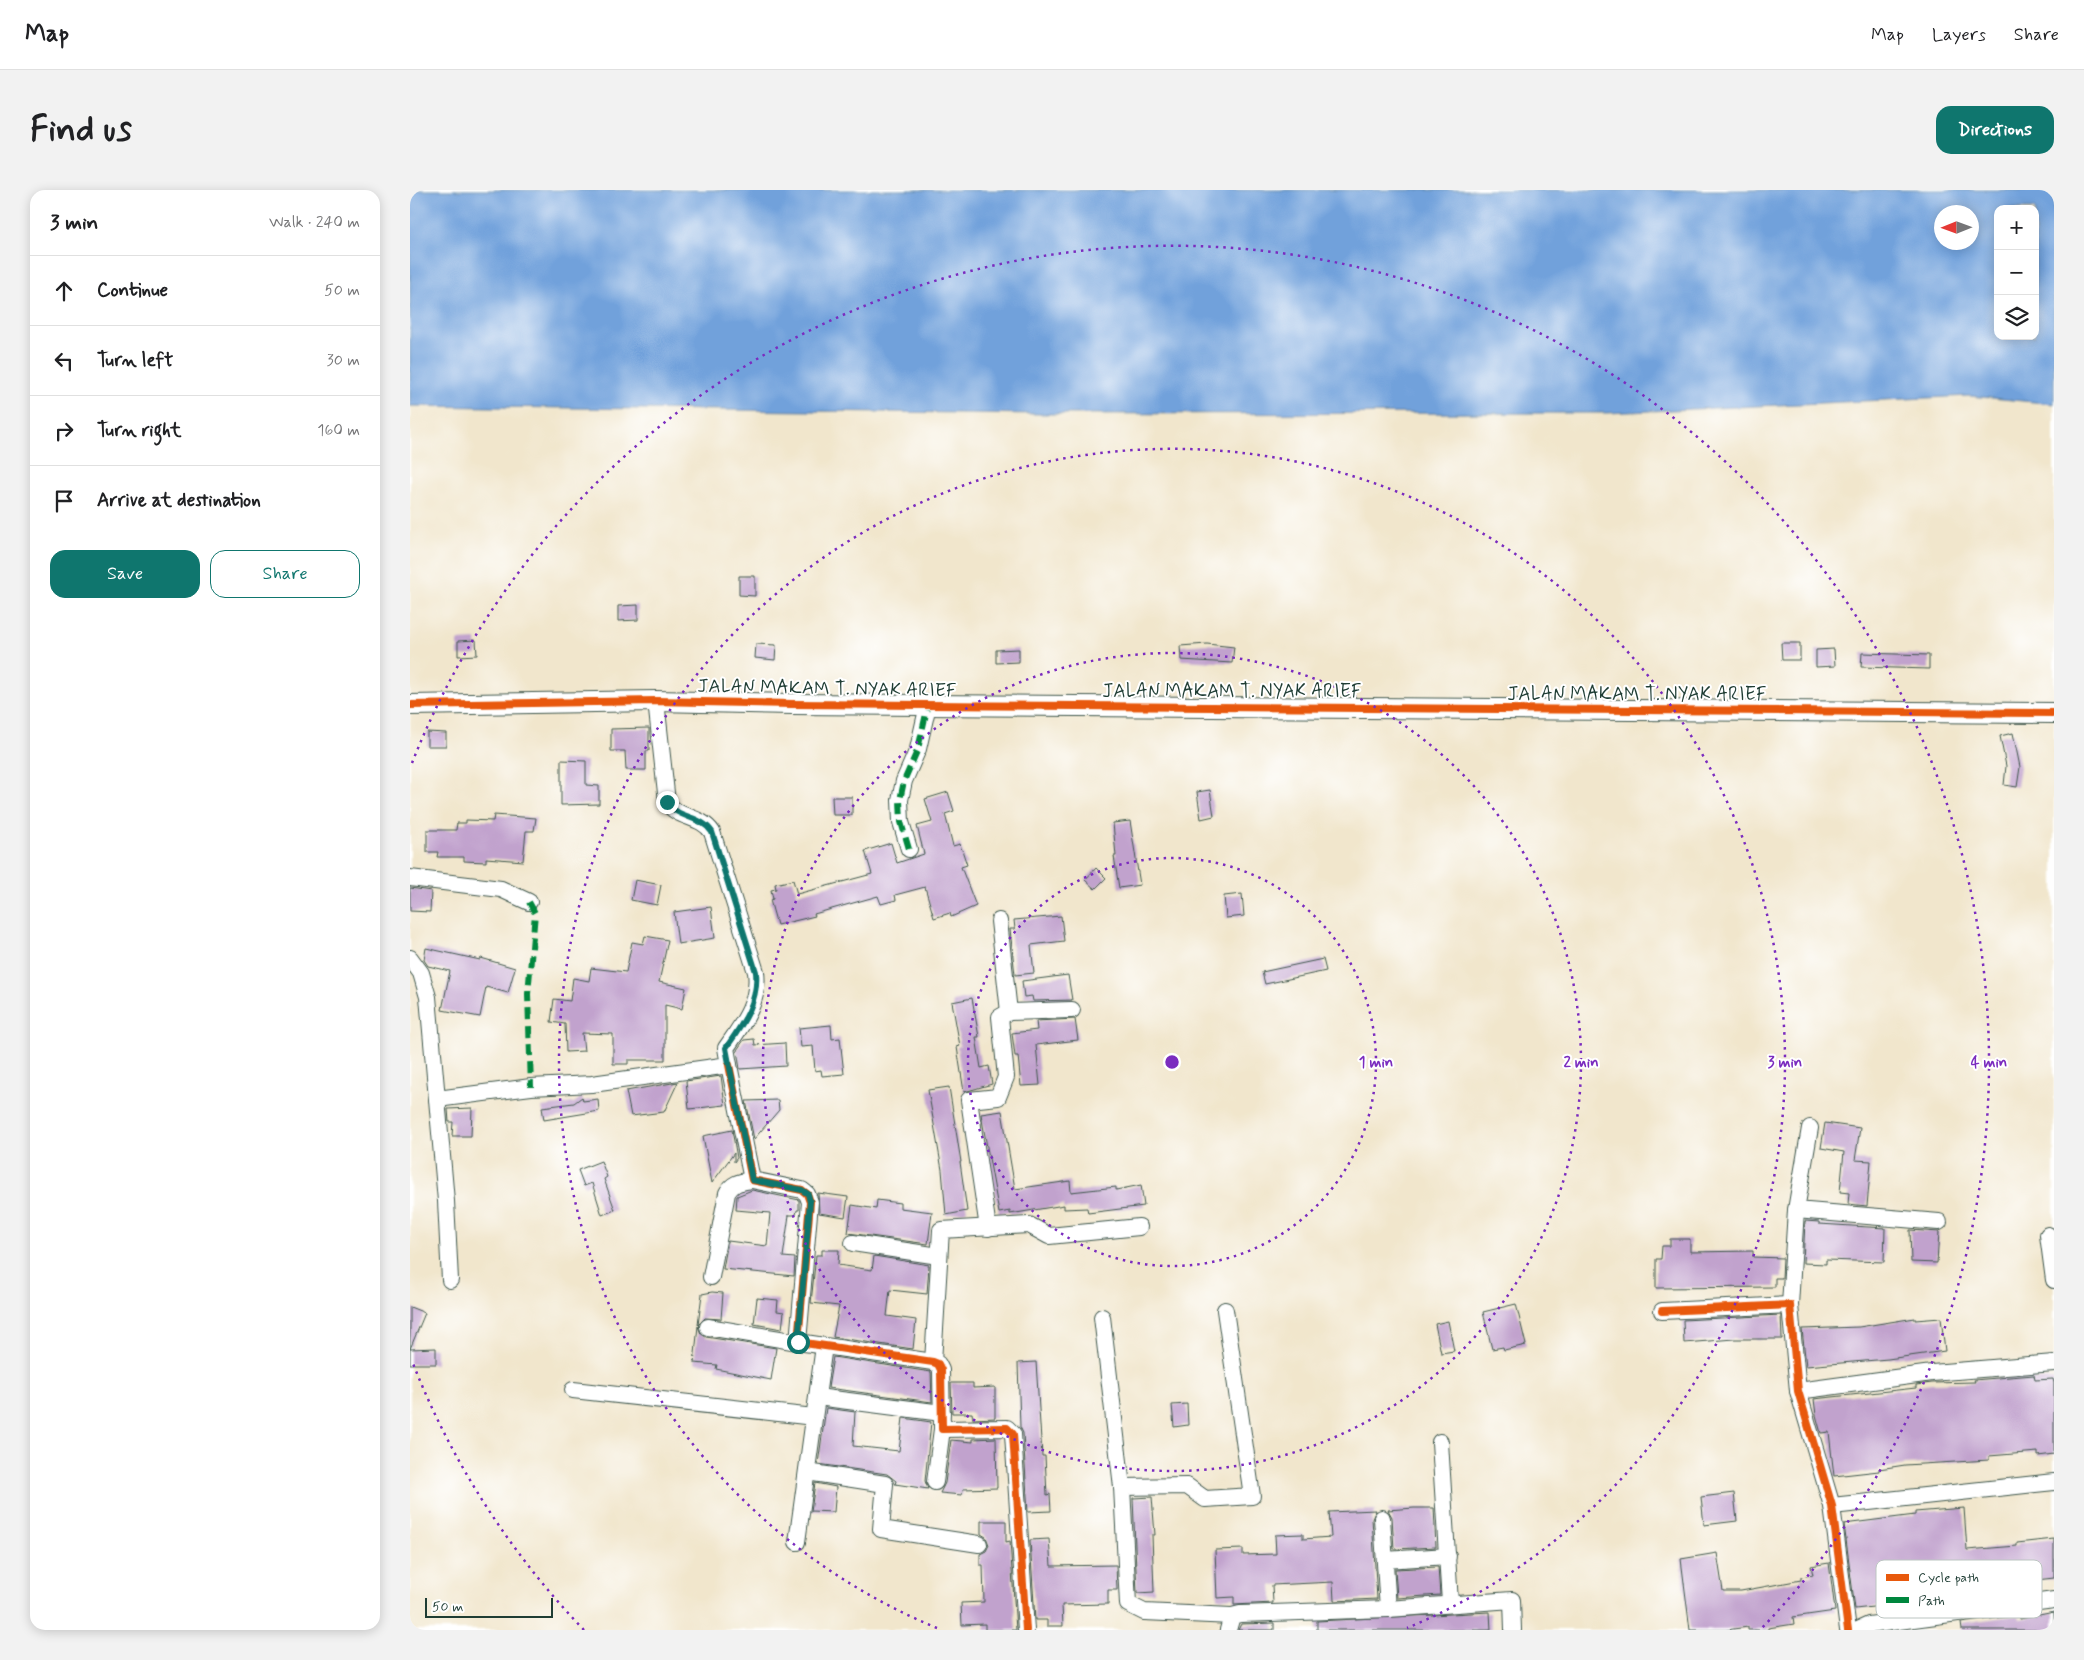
<!DOCTYPE html>
<html lang="en">
<head>
<meta charset="utf-8">
<style>
	body { margin:0; font-family:Mynerve,sans-serif; background:#f2f2f2; color:#202124 }
	.controls { position:absolute; right:15px; top:15px; display:grid; overflow:hidden; border-radius:10px; box-shadow:0 2px 12px #0003 }
	.controls button { width:45px; height:45px; display:grid; place-items:center; padding:0; border:0; border-bottom:1px solid #e0e0e0; background:#fff; color:#202124; font:25px sans-serif }
	.compass { position:absolute; left:1524px; top:15px; width:45px; height:45px; border-radius:50%; background:#fff; box-shadow:0 2px 12px #0003; rotate:269deg }
	.scale { position:absolute; left:15px; bottom:12px; width:128px; box-sizing:border-box; padding-left:5px; border:2px solid #1f3d34; border-top:0; font-size:14px; line-height:18px; white-space:nowrap; color:#1f3d34; -webkit-text-stroke:4px #fff; paint-order:stroke }
	.stop { position:absolute; width:15px; height:15px; margin:-11px; border:4px solid #0f766e; border-radius:50%; background:#fff }
	.stop.end { background:#0f766e; border-color:#fff; box-shadow:0 1px 5px #0008 }
	.list { margin:0; padding:0; list-style:none }
	h2 { display:flex; justify-content:space-between; align-items:center; height:65px; margin:0; padding:0 20px; font-size:21px }
	h2 small { font-size:16px; font-weight:400; color:#757577 }
	.list li { display:grid; grid-template-columns:32px 1fr auto; gap:15px; align-items:center; box-sizing:border-box; height:70px; padding:0 20px; border-top:1px solid #e0e0e0 }
	.list b { display:block; font-size:19px; white-space:nowrap }
	.list em { font-size:16px; font-style:normal; color:#757577 }
	.actions { display:flex; gap:10px; padding:15px 20px }
	.actions a { flex:1; padding:11px 0; border:1px solid #0f766e; border-radius:15px; text-align:center; font-size:18px; color:#0f766e }
	.actions .main { background:#0f766e; color:#fff }
	.icon { flex:none; width:28px; height:28px; fill:none; stroke:currentColor; stroke-width:2; stroke-linecap:round; stroke-linejoin:round }
	.map { position:relative; flex:none; width:1644px; height:1440px; overflow:hidden; border-radius:15px }
	header { display:flex; align-items:center; gap:30px; box-sizing:border-box; height:70px; padding:0 25px; background:#fff; border-bottom:1px solid #e0e0e0 }
	header strong { font-size:24px }
	nav { display:flex; gap:28px; margin-inline-start:auto; font-size:18px }
	.intro { display:flex; align-items:center; justify-content:space-between; box-sizing:border-box; height:120px; padding:0 30px }
	h1 { margin:0; font-size:35px }
	.button { padding:12px 22px; border-radius:15px; background:#0f766e; color:#fff; font-size:18px; font-weight:700 }
	main { display:flex; gap:30px; padding:0 30px }
	aside { flex:1; background:#fff; border-radius:15px; box-shadow:0 2px 12px #0003 }
	.map>svg:first-child { display:block }
</style>
</head>
<body>
<header>
<strong>Map</strong>
<nav><a>Map</a><a>Layers</a><a>Share</a></nav>
</header>
<div class="intro"><h1>Find us</h1><a class="button">Directions</a></div>
<main>
<aside>
<h2>3 min<small>Walk · 240 m</small></h2>
<ul class="list">
<li><svg class="icon" aria-label="ahead" viewBox="0 0 24 24"><path d="M12 20V5M6 11l6-6 6 6"/></svg><div><b>Continue</b></div><em>50 m</em></li>
<li><svg class="icon" aria-label="left" viewBox="0 0 24 24"><path d="M17 20v-9H6M10 6l-5 5 5 5"/></svg><div><b>Turn left</b></div><em>30 m</em></li>
<li><svg class="icon" aria-label="right" viewBox="0 0 24 24"><path d="M7 20v-9h11M14 6l5 5-5 5"/></svg><div><b>Turn right</b></div><em>160 m</em></li>
<li><svg class="icon" aria-label="arrive" viewBox="0 0 24 24"><path d="M6 21V4h12l-3 4 3 4H6"/></svg><div><b>Arrive at destination</b></div></li>
</ul>
<div class="actions"><a class="main">Save</a><a>Share</a></div>
</aside>
<div class="map">
<svg width="1644" height="1440" viewBox="0 0 1644 1440">
	<rect width="100%" height="100%" fill="#fff"/>
	<filter id="ink" filterUnits="userSpaceOnUse"><feTurbulence type="fractalNoise" baseFrequency=".02" numOctaves="2"/><feDisplacementMap in="SourceGraphic" scale="10" xChannelSelector="R" yChannelSelector="G"/><feConvolveMatrix kernelMatrix="1 2 1 2 8 2 1 2 1" color-interpolation-filters="sRGB"/></filter>
	<filter id="wash" filterUnits="userSpaceOnUse"><feTurbulence type="fractalNoise" baseFrequency=".0096" numOctaves="4" result="noise"/><feDisplacementMap in="SourceGraphic" scale="20" xChannelSelector="R" yChannelSelector="G"/><feGaussianBlur stdDeviation="1.12" result="paint"/><feColorMatrix in="noise" values="0 0 0 0 0 0 0 0 0 0 0 0 0 0 0 0 0 1.4 0 .05"/><feComposite in="paint" operator="in"/></filter>
	<g filter="url(#wash)">
		<rect width="100%" height="100%" fill="#f1e6cc"/>
		<path fill="#71a1db" stroke="#486f88" fill-rule="evenodd" d="M0,0H1644V214L1560,206L1198,223L629,224L0,216ZM1588,19H1625V146H1588ZM1532,22H1562V52H1532Z"/>
		<g id="blocks">
			<g fill="#c1a2cd">
				<path d="M329,386H345V406L329,405Z"/>
				<path d="M228,415V430L208,431V416Z"/>
				<path d="M66,450L67,465L48,466V451Z"/>
				<path d="M1371,453H1390V470H1372Z"/>
				<path d="M346,454L366,455L365,470L345,468Z"/>
				<path d="M797,454L824,457L822,473L771,470L770,456Z"/>
				<path d="M609,459V472L586,473V460Z"/>
				<path d="M1424,459L1425,476L1406,477V460Z"/>
				<path d="M1452,463L1519,465V479L1451,477Z"/>
				<path d="M239,538V561H236V580H216L215,561H201V539Z"/>
				<path d="M17,542L36,543V556H17Z"/>
				<path d="M1603,543L1610,577L1607,597L1594,595L1596,576L1590,546Z"/>
				<path d="M151,570L176,571V595L189,596V614L151,615Z"/>
				<path d="M800,600L804,626L791,629L787,602Z"/>
				<path d="M538,602L544,621L535,624L543,656L550,654L557,675L551,677L566,716L541,727L540,723L524,728L515,697L485,705L486,710L471,714L468,706L404,724L405,726L367,735L360,710L363,709L361,700L366,699L365,694L383,690L387,704L462,684L455,661L481,653L487,673L514,664L507,636L522,632L515,609Z"/>
				<path d="M422,607H442V625H423Z"/>
				<path d="M84,625L126,628L124,641H116L113,671L76,668V672L54,671V667H27L28,662H17V640H46L47,633H56V630L83,631Z"/>
				<path d="M720,631L730,695L709,698L704,666H706L703,633Z"/>
				<path d="M686,678L696,688L685,699L675,690Z"/>
				<path d="M225,690L251,695L247,715L221,710Z"/>
				<path d="M0,698L21,701L20,722L0,721Z"/>
				<path d="M832,704L834,726L816,728L814,706Z"/>
				<path d="M301,717L305,748L268,754L264,722Z"/>
				<path d="M651,726L654,751L621,755L624,783L605,785L600,739H605L604,730Z"/>
				<path d="M235,746L258,750L249,792L276,798L272,819L255,815V870H218V874H203V844L172,843L174,861L156,862L155,834L141,832L144,809L160,811L163,788L179,791L181,778L216,782L222,752L233,754Z"/>
				<path d="M16,758L70,770L71,768L105,778L98,803L76,797L70,827L32,820L40,781L18,776L14,770Z"/>
				<path d="M913,769L916,781L855,794L852,782Z"/>
				<path d="M658,785L662,810L623,811L622,806L614,807L612,791Z"/>
				<path d="M562,808L569,847H566L571,878L579,876L582,894L554,902L547,857L550,856L542,812Z"/>
				<path d="M665,829L668,850L626,855L630,895L611,896L608,866H605L602,843L627,840L626,831Z"/>
				<path d="M421,835L422,849L430,848L434,884L412,886L411,880L405,881L403,856L391,857L389,838Z"/>
				<path d="M344,849L345,855L375,853L376,876L330,879L327,860L334,850Z"/>
				<path d="M311,886L315,915L279,919L276,891Z"/>
				<path d="M268,892L254,922L221,926L216,901Z"/>
				<path d="M539,897L551,972H550L557,1021L536,1025L532,980L518,900Z"/>
				<path d="M172,907L173,911L188,909L189,921L134,930L132,917L164,913Z"/>
				<path d="M368,910L369,920L344,949L336,911Z"/>
				<path d="M62,918L61,946H42L43,932H39L38,919Z"/>
				<path d="M592,921L605,999L660,991L661,1002L706,997V1000L731,995L734,1016L678,1023L677,1018L654,1019V1015L600,1024V1021L589,1023L571,924Z"/>
				<path d="M1415,933L1450,938L1445,970L1461,971L1457,1016L1438,1014L1439,1003L1430,1002L1434,962L1411,958Z"/>
				<path d="M322,940L327,968L324,972V963L302,993L293,946Z"/>
				<path d="M191,971L197,987L194,989L205,1020L192,1025L182,993L174,996L168,980Z"/>
				<path d="M342,1000L389,1010V1020H387L386,1025H379L373,1067L385,1068L384,1086L313,1079L318,1051L357,1056L360,1023L326,1020L327,1006Z"/>
				<path d="M408,1003L438,1007L435,1027L409,1023Z"/>
				<path d="M467,1010L490,1013V1018L522,1022L518,1054L438,1043L442,1015L466,1019Z"/>
				<path d="M1395,1031L1409,1032V1034L1475,1038L1474,1072L1416,1070V1074L1393,1073Z"/>
				<path d="M1500,1040L1529,1042L1527,1073L1501,1072Z"/>
				<path d="M1260,1049H1280V1062L1343,1061V1067L1373,1068L1372,1088H1365V1097L1246,1098V1069H1251L1252,1056H1260Z"/>
				<path d="M412,1060H429L428,1075L462,1080L464,1066L519,1075L517,1104L480,1100L477,1126L506,1130L503,1159L423,1147L429,1116L401,1113L406,1065H412Z"/>
				<path d="M302,1102L313,1103L311,1129L295,1128L288,1135L292,1104Z"/>
				<path d="M347,1108L368,1110L367,1121L374,1122L372,1139L344,1134Z"/>
				<path d="M1106,1114L1116,1155L1094,1160L1093,1157L1082,1159L1073,1122Z"/>
				<path d="M0,1117L15,1123L0,1159Z"/>
				<path d="M1371,1125L1372,1149H1324L1274,1153L1273,1130Z"/>
				<path d="M1505,1128V1130L1531,1128L1535,1161L1478,1169L1396,1176L1392,1139L1449,1137Z"/>
				<path d="M1038,1131L1044,1161L1031,1163L1025,1134Z"/>
				<path d="M288,1136L291,1144L296,1147L366,1158L361,1190L306,1179L307,1175L284,1173Z"/>
				<path d="M26,1158V1174H0V1159Z"/>
				<path d="M423,1167L521,1182L522,1212L418,1198Z"/>
				<path d="M626,1172L632,1266H635L637,1305L640,1304L641,1321L618,1322L613,1243L610,1237L608,1173Z"/>
				<path d="M1624,1185L1625,1190L1643,1189L1644,1193V1264L1628,1266V1262L1579,1266V1270L1495,1275L1469,1279V1281L1424,1286L1419,1242L1411,1243L1406,1225L1404,1209L1506,1198V1195L1522,1193L1565,1192L1564,1190Z"/>
				<path d="M541,1193H563V1198L585,1197V1228L563,1229L562,1223H542Z"/>
				<path d="M777,1214L778,1235L764,1237L762,1215Z"/>
				<path d="M416,1218L445,1222L443,1256L489,1261L493,1228L521,1232L515,1291L518,1299L485,1294L486,1291L477,1284L408,1274Z"/>
				<path d="M586,1248L587,1298L553,1299L552,1305L530,1303L535,1293L541,1250L563,1252V1249Z"/>
				<path d="M405,1293L426,1297L424,1322L401,1321Z"/>
				<path d="M1324,1303L1327,1331L1294,1335L1291,1307Z"/>
				<path d="M742,1307L745,1345H742L744,1402L727,1403L723,1308Z"/>
				<path d="M1004,1318H1024L1026,1357L984,1359L982,1327L978,1320Z"/>
				<path d="M1554,1318L1557,1360L1607,1356V1353L1644,1349V1388L1547,1399V1405L1529,1408L1527,1400L1493,1405L1494,1409L1480,1410L1481,1415L1445,1419L1434,1334L1505,1325V1322Z"/>
				<path d="M966,1320L962,1329L967,1409L924,1411L923,1392L862,1395L863,1413L824,1415V1407L807,1408L805,1360L833,1359V1365L866,1364L865,1345L893,1344V1349L921,1347L919,1322Z"/>
				<path d="M571,1331H596V1352L600,1351L606,1440H575V1434L552,1435L551,1413L574,1412L573,1375H570V1364L576,1361L579,1355L576,1347L571,1344Z"/>
				<path d="M639,1349L641,1376L706,1375L707,1400H698V1414L652,1415L653,1436H637V1430H625L620,1350Z"/>
				<path d="M1307,1363L1313,1401H1331L1391,1390V1387L1403,1385L1401,1376L1419,1373L1425,1421L1383,1427L1384,1434L1358,1438V1440H1338V1437L1316,1440H1280L1271,1369Z"/>
				<path d="M1028,1377L1030,1405L987,1408L985,1379Z"/>
				<path d="M1080,1422L1081,1440H907V1431Z"/>
				<path d="M1644,1422V1440H1552L1551,1433L1609,1425L1610,1429Z"/>
				<path d="M864,1433V1440H828L831,1434Z"/>
			</g>
		</g>
	</g>
	<g filter="url(#ink)">
		<use href="#blocks" fill-opacity="0" stroke="#3e564b" stroke-width="1"/>
		<g fill="none" stroke-linecap="round" stroke-linejoin="round">
			<g stroke="#3e564b" stroke-width="18">
				<g id="minor">
					<path d="M499,659L491,632L490,610L494,591L508,559L518,515"/>
					<path d="M0,688L91,699L119,712"/>
					<path d="M589,731L599,822"/>
					<path d="M0,768L11,783L18,807L36,1011L40,1090"/>
					<path d="M319,875L342,990L392,1000L397,1004L400,1012L388,1152L523,1172L528,1174L531,1180L532,1239L597,1238L603,1244L616,1440"/>
					<path d="M27,909L121,897L182,894L319,875L316,858C332,835 350,812 346,782L302,642C291,625 267,629 257,612L246,511"/>
					<path d="M1386,1020L1529,1032"/>
					<path d="M578,1038L559,910L588,907L596,887L590,827L599,822L662,820"/>
					<path d="M1638,1045L1644,1090"/>
					<path d="M443,1053L529,1066"/>
					<path d="M301,1087L317,1003C323,992 331,992 342,990"/>
					<path d="M1380,1115L1386,1020L1400,938"/>
					<path d="M1252,1121L1380,1115L1388,1201L1422,1316L1438,1440"/>
					<path d="M692,1127L712,1297L718,1414L734,1422L822,1426"/>
					<path d="M298,1137L388,1152"/>
					<path d="M523,1172L531,1040L619,1035L639,1046L729,1037"/>
					<path d="M163,1200L404,1227"/>
					<path d="M1388,1201L1522,1183L1644,1173"/>
					<path d="M407,1207L532,1223"/>
					<path d="M1030,1252L1040,1413"/>
					<path d="M397,1282L475,1294L471,1339L569,1354"/>
					<path d="M525,1292L532,1239"/>
					<path d="M712,1297L777,1296L795,1309L842,1306L815,1120"/>
					<path d="M1422,1316L1644,1292"/>
					<path d="M972,1328L978,1419"/>
					<path d="M387,1352L414,1156"/>
					<path d="M975,1370L1038,1366"/>
					<path d="M818,1440L822,1426L830,1424L978,1419L1102,1410L1103,1440"/>
					<path d="M1448,1440L1459,1435L1644,1410"/>
				</g>
			</g>
			<g stroke="#3e564b" stroke-width="22">
				<path id="tertiary" d="M0,515L246,511L382,514L1644,523"/>
			</g>
			<use href="#minor" stroke="#fff" stroke-width="16"/>
			<use href="#tertiary" stroke="#fff" stroke-width="20"/>
			<g stroke="#00873e" stroke-width="6" stroke-dasharray="12 6" stroke-linecap="butt">
				<path d="M499,659L491,632L490,610L494,591L508,559L518,515"/>
				<path d="M119,712L125,723L118,804L121,897"/>
			</g>
			<g stroke="#fff" stroke-width="11">
				<g id="cycleway">
					<path d="M0,515L246,511L382,514L1644,523"/>
					<path d="M319,875L342,990L392,1000L397,1004L400,1012L388,1152L523,1172L528,1174L531,1180L532,1239L597,1238L603,1244L616,1440"/>
					<path d="M1252,1121L1380,1115L1388,1201L1422,1316L1438,1440"/>
				</g>
			</g>
			<use href="#cycleway" stroke="#e8590c" stroke-width="8"/>
		</g>
	</g>
	<g fill="none" stroke-linecap="round" stroke-linejoin="round" filter="url(#ink)">
		<path stroke="#0f766e" stroke-width="6" d="M257,612C267,629 291,625 302,642L346,782C349,812 332,835 316,858L342,990L392,1000L398,1004L400,1012L388,1152"/>
	</g>
	<g fill="none" stroke="#7b2cbf" stroke-width="2.5" stroke-dasharray="2.5 5">
		<circle cx="762" cy="872" r="204"/>
		<circle cx="762" cy="872" r="409"/>
		<path d="M527 1438A613 613 0 1 1 997 1438"/>
		<path d="M174 1440A817 817 0 0 1 2 1171M2 573A817 817 0 1 1 1350 1440"/>
	</g>
	<g text-anchor="middle" stroke-width="4" stroke-linejoin="round" paint-order="stroke">
		<g font-size="19" fill="#1f3d34" stroke="#fff">
			<text transform="translate(417 497) rotate(1)" y="7">JALAN MAKAM T. NYAK ARIEF</text>
			<text x="822" y="507">JALAN MAKAM T. NYAK ARIEF</text>
			<text x="1227" y="510">JALAN MAKAM T. NYAK ARIEF</text>
		</g>
	</g>
	<rect x="1466" y="1370" width="166" height="58" rx="8" fill="#fff" stroke="#bcc5c2" stroke-width="1"/>
	<rect x="1476" y="1384" width="23" height="7" fill="#e8590c"/>
	<rect x="1476" y="1407" width="23" height="6" fill="#00873e"/>
	<g font-size="14" fill="#1f3d34">
		<text x="1508" y="1392">Cycle path</text>
		<text x="1508" y="1415">Path</text>
	</g>
	<circle cx="762" cy="872" r="8" fill="#7b2cbf" stroke="#fff" stroke-width="2.5"/>
	<g font-size="15" text-anchor="middle" font-weight="bold" fill="#7b2cbf" stroke="#fff" stroke-width="4" stroke-linejoin="round" paint-order="stroke">
		<text x="966" y="877">1 min</text>
		<text x="1171" y="877">2 min</text>
		<text x="1375" y="877">3 min</text>
		<text x="1579" y="877">4 min</text>
	</g>
</svg>
<div class="controls">
<button>+</button>
<button>−</button>
<button><svg class="icon" aria-label="layers" viewBox="0 0 24 24"><path d="M12 4l9 5-9 5-9-5zM3 14l9 5 9-5"/></svg></button>
</div>
<svg class="compass" viewBox="-18 -18 36 36"><path d="M0-13l5 13h-10z" fill="#e53935"/><path d="M0 13l5-13h-10z" fill="#757577"/></svg>
<div class="scale">50 m</div>
<div class="stop" style="left:388px;top:1152px"></div>
<div class="stop end" style="left:257px;top:612px"></div>
</div>
</main>
</body>
</html>
